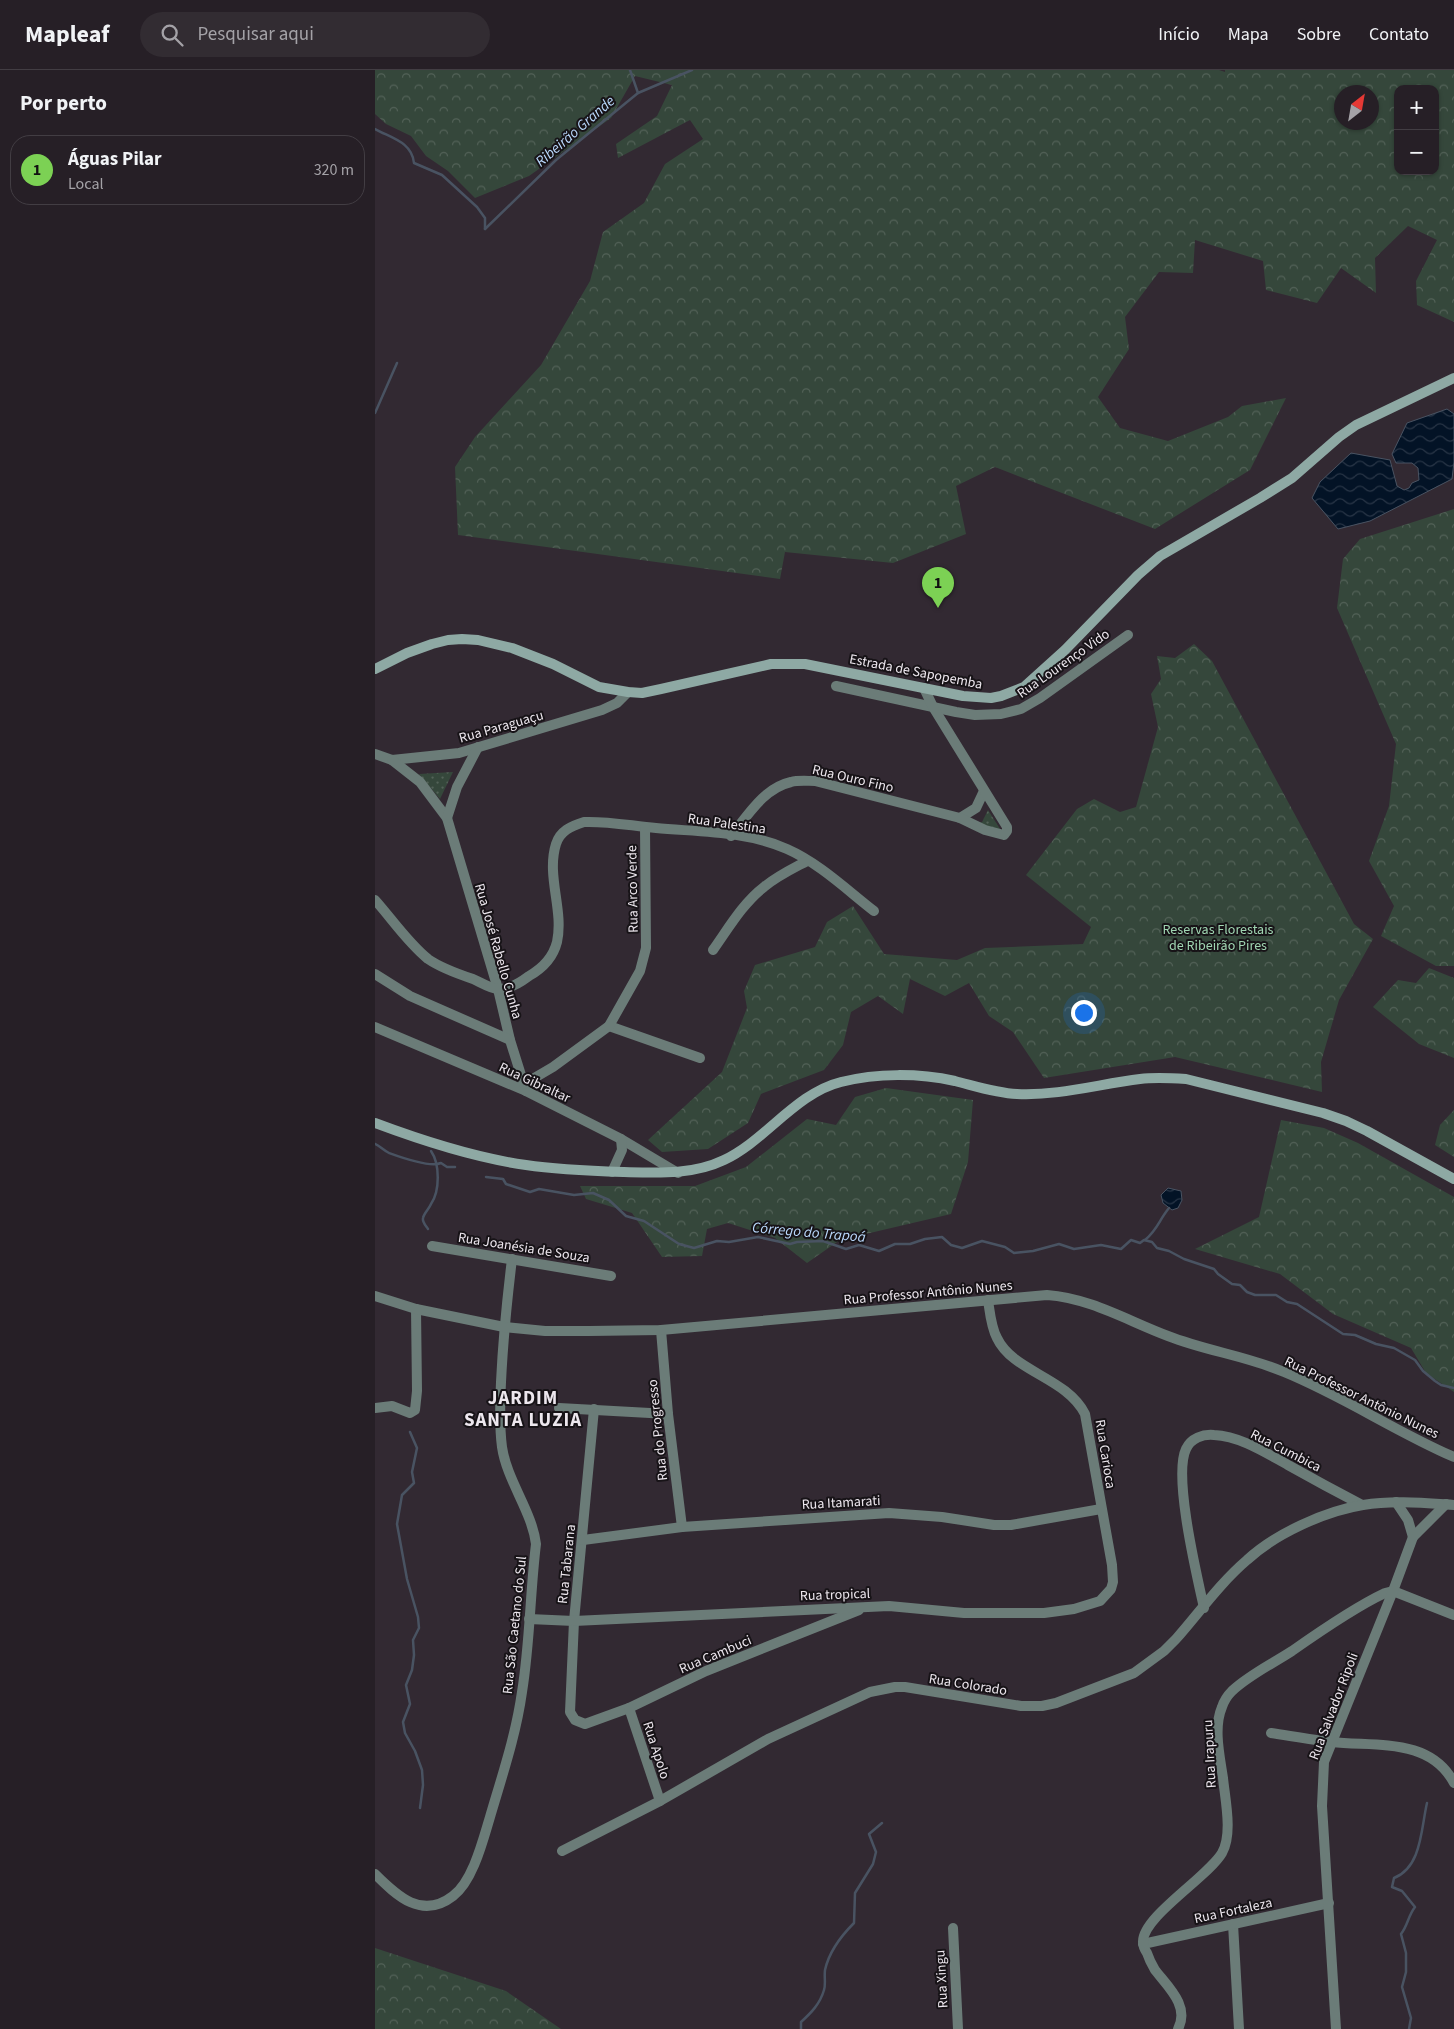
<!DOCTYPE html>
<html lang="pt">
<head>
<meta charset="utf-8">
<style>
	body { margin:0; font-family:"Source Sans 3",sans-serif; background:#322c32; color:#f1f3f6 }
	.controls { position:absolute; right:15px; top:15px; display:grid; overflow:hidden; border-radius:10px; box-shadow:0 1px 4px #0004 }
	.controls button { width:45px; height:45px; display:grid; place-items:center; padding:0; border:0; border-bottom:1px solid #423d43; background:#261f26; color:#f1f3f6; font:25px sans-serif }
	.compass { position:absolute; left:959px; top:15px; width:45px; height:45px; border-radius:50%; background:#261f26; box-shadow:0 1px 4px #0004; rotate:31deg }
	.you { position:absolute; left:708px; top:942px; width:18px; height:18px; margin:-12px; border:4px solid #fff; border-radius:50%; background:#1a73e8; box-shadow:0 0 0 8px #1a73e833 }
	.badge { display:grid; place-items:center; width:32px; height:32px; border-radius:50%; background:#7cd154; color:#111; font-size:16px; font-weight:700 }
	.pin { position:absolute; translate:-50% -41px; filter:drop-shadow(0 1px 2px #0008) }
	.pin::after { content:''; position:absolute; top:26px; width:18px; height:15px; background:inherit; clip-path:polygon(0 0,100% 0,50% 100%) }
	.list { margin:0; padding:0; list-style:none }
	h2 { display:flex; justify-content:space-between; align-items:center; height:65px; margin:0; padding:0 20px; font-size:21px }
	h2 small { font-size:16px; font-weight:400; color:#a4a2a7 }
	.list li { display:grid; grid-template-columns:32px 1fr auto; gap:15px; align-items:center; box-sizing:border-box; height:70px; margin:0 10px 10px; padding:0 10px; border:1px solid #423d43; border-radius:20px }
	.list b { display:block; font-size:19px; white-space:nowrap }
	.list p { margin:0; font-size:16px; white-space:nowrap; color:#a4a2a7 }
	.list em { font-size:16px; font-style:normal; color:#a4a2a7 }
	.icon { flex:none; width:28px; height:28px; fill:none; stroke:currentColor; stroke-width:2; stroke-linecap:round; stroke-linejoin:round }
	.map { position:relative; flex:none; width:1079px; height:1959px; overflow:hidden }
	header { display:flex; align-items:center; gap:30px; box-sizing:border-box; height:70px; padding:0 25px; background:#261f26; border-bottom:1px solid #423d43 }
	header strong { font-size:24px }
	nav { display:flex; gap:28px; margin-inline-start:auto; font-size:18px }
	.search { width:350px; height:45px; background:#322c32; display:flex; align-items:center; gap:12px; box-sizing:border-box; padding:0 18px; border-radius:28px; color:#a4a2a7; font-size:19px }
	main { display:flex }
	aside { flex:1; background:#261f26 }
	.map>svg:first-child { display:block }
</style>
</head>
<body>
<header>
<strong>Mapleaf</strong>
<div class="search"><svg class="icon" aria-label="search" viewBox="0 0 24 24"><circle cx="10" cy="10" r="6"/><path d="M15 15l6 6"/></svg>Pesquisar aqui</div>
<nav><a>Início</a><a>Mapa</a><a>Sobre</a><a>Contato</a></nav>
</header>
<main>
<aside>
<h2>Por perto<small></small></h2>
<ul class="list">
<li><span class="badge">1</span><div><b>Águas Pilar</b><p>Local</p></div><em>320 m</em></li>
</ul>
</aside>
<div class="map">
<svg width="1079" height="1959" viewBox="0 0 1079 1959">
	<defs>
		<pattern id="forest-crowns" width="20" height="18" patternUnits="userSpaceOnUse" patternTransform="scale(1.25)"><rect width="20" height="18" fill="#35473b"/><path d="M2 6a3 3 0 1 1 6 0M12 15a3 3 0 1 1 6 0" fill="none" stroke="#536258"/></pattern>
		<pattern id="garden-dots" width="8" height="8" patternUnits="userSpaceOnUse" patternTransform="scale(1.25)"><rect width="8" height="8" fill="#35473b"/><path d="M2 2h.1M6 6h.1" fill="none" stroke="#536258" stroke-width="1.8" stroke-linecap="round"/></pattern>
		<pattern id="water-waves" width="16" height="10" patternUnits="userSpaceOnUse" patternTransform="scale(1.25)"><rect width="16" height="10" fill="#031326"/><path d="M0 5q4-4 8 0t8 0" fill="none" stroke="#283546"/></pattern>
	</defs>
	<rect width="100%" height="100%" fill="#322932"/>
	<g fill="url(#forest-crowns)" fill-rule="evenodd">
		<path d="M0,0H844L850,2V0H1079V252L1042,235L1041,211L1062,170L1033,156L1000,188L1001,223L966,198L942,233L891,220L888,191L820,170L818,203L784,202L750,247L754,279L723,327L745,358L793,371L853,347L867,336L911,328L875,400L780,459L620,397L581,416L591,464L518,493L410,482L405,509L83,465L80,397L100,367L166,295L215,211L228,162L269,133L290,94L328,69L315,50L243,88L241,74L282,46L297,15L260,6L236,48L154,106L100,128L73,101L51,86L36,66L11,54L0,44ZM1023,19H1060V101H1023ZM966,22H996V52H966Z"/>
		<path d="M1079,439V896H1061L1006,866L1019,836L994,791L1014,736L1021,674L962,538L968,489L985,469Z"/>
		<path d="M819,574L837,591L979,854L998,869L964,930L946,992L947,1022L800,987L669,1008L638,962L614,946L594,913L570,926L535,909L528,944L503,926L476,942L468,975L449,1000L386,1024L373,1053L333,1079L287,1082L273,1070L347,1002L372,938L369,921L380,895L440,877L452,852L478,836L509,884L582,890L610,878L708,874L716,857L651,805L702,739L719,729L745,742L761,737L783,657L776,624L786,609L782,586L800,588Z"/>
		<path d="M1054,898L1079,908V988L1044,974L998,937L1023,910L1041,913Z"/>
		<path d="M511,1018L598,1030L593,1092L576,1144L465,1170L432,1193L400,1168L353,1153L332,1159L327,1186L287,1187L257,1143L211,1129L205,1116H320L371,1097L432,1049L461,1055L480,1027Z"/>
		<path d="M1079,1040V1087L1060,1075L1065,1055Z"/>
		<path d="M906,1050L949,1058L983,1073L1079,1127V1322L1051,1303L1036,1278L958,1244L905,1204L820,1179L884,1147Z"/>
		<path d="M0,1878L131,1921L186,1959H0Z"/>
	</g>
	<g fill="url(#garden-dots)">
		<path d="M78,702L65,729L44,704Z"/>
		<path d="M613,740L627,762L600,755L607,752Z"/>
	</g>
	<g fill="url(#water-waves)" stroke="#495362">
		<path d="M1072,339L1079,344V392L1077,409L995,451L963,459L937,428L945,412L976,383L1015,390L1022,416L1029,420L1034,418L1037,413L1044,410L1043,398L1037,393H1021L1017,384L1032,353Z"/>
		<path d="M793,1118L806,1121L807,1130L803,1138L797,1140L788,1133L786,1125Z"/>
	</g>
	<g fill="none" stroke-linecap="round" stroke-linejoin="round">
		<g stroke="#495362" stroke-width="2.5">
			<path d="M255,0L263,23"/>
			<path d="M0,59C16,68 37,72 39,93L67,105L102,137L110,148V159"/>
			<path d="M110,159L181,90L263,23L317,0"/>
			<path d="M0,343L22,293"/>
			<path d="M0,1074C5,1076 8,1080 14,1083C25,1087 55,1098 66,1093L72,1097H80"/>
			<path d="M111,1107L128,1109L131,1114L155,1122L164,1119L199,1125L218,1123L234,1130L251,1146L269,1151L304,1174L319,1178L342,1171L354,1172L383,1167L415,1174L422,1172L448,1171L471,1179L484,1175L504,1181L520,1174H535L550,1169L567,1167L576,1175L587,1178L607,1171L630,1177L639,1183L658,1181L684,1174L699,1179L726,1175L746,1179L756,1170L765,1173L769,1170L777,1172L782,1178L794,1181L809,1189L839,1199L843,1204L857,1214L865,1215L872,1222L880,1225H901L912,1232L922,1234L968,1264L980,1265L1001,1274L1019,1278L1040,1290L1048,1301L1060,1311L1066,1315L1079,1318"/>
			<path d="M53,1159C51,1156 47,1152 48,1148C49,1143 54,1139 56,1134C65,1121 65,1094 56,1081"/>
			<path d="M770,1170C783,1159 784,1150 794,1138"/>
			<path d="M35,1362L42,1378L37,1402L39,1413L27,1425L22,1454L32,1509L43,1547L44,1558L38,1570L39,1585L37,1600L31,1615L35,1634L28,1652L30,1663L40,1681L47,1700L48,1715L45,1738"/>
			<path d="M426,1959V1952C436,1943 445,1934 449,1920C451,1914 449,1907 450,1900C454,1882 466,1866 479,1853L480,1823L498,1794L501,1782L494,1764L507,1753"/>
			<path d="M1034,1959L1036,1948L1027,1917L1031,1902V1883L1026,1864C1033,1855 1033,1846 1040,1837L1027,1821L1017,1817L1019,1808C1047,1797 1046,1758 1052,1733"/>
		</g>
		<g stroke="#6b7c78" stroke-width="10">
			<path d="M461,616L581,642L600,645L626,644L646,639L665,628L753,565"/>
			<path d="M0,684L17,690L84,683L227,640L242,633L253,622"/>
			<path d="M17,690L45,712L72,748L123,919L135,970L151,1021"/>
			<path d="M72,748L82,717L103,677"/>
			<path d="M585,748L601,738L609,721"/>
			<path d="M356,766C373,745 389,718 416,712C423,710 432,711 440,711L585,748L610,760L629,765L632,761V757L558,637L549,618"/>
			<path d="M0,830C17,849 33,873 53,889C66,898 83,904 98,909C105,912 116,919 123,919C133,920 146,912 154,906C168,898 178,888 182,872C189,840 171,806 181,774C185,761 196,756 209,752C233,751 257,756 281,758C324,762 372,761 412,779C444,793 472,820 499,841"/>
			<path d="M338,880C353,859 368,833 389,817C402,806 417,799 432,791"/>
			<path d="M0,904L35,926L135,970"/>
			<path d="M234,956L325,988"/>
			<path d="M0,957L151,1021L246,1069L303,1103"/>
			<path d="M149,1014L178,997L234,956L265,901L271,878L270,757"/>
			<path d="M237,1102L247,1080L246,1069"/>
			<path d="M57,1176L236,1206"/>
			<path d="M286,1260L293,1344L307,1457"/>
			<path d="M0,1338L17,1336L35,1343L40,1340L42,1321L41,1239"/>
			<path d="M184,1338L293,1344"/>
			<path d="M219,1339L199,1551L195,1642L200,1650L210,1654L254,1638L331,1601L484,1540"/>
			<path d="M1021,1432L1033,1450L1038,1467"/>
			<path d="M208,1470L307,1457L514,1443L567,1447L619,1455H636L726,1439"/>
			<path d="M829,1538C822,1506 798,1406 811,1379C816,1368 828,1364 839,1365C865,1366 891,1383 913,1395C938,1409 962,1422 987,1435"/>
			<path d="M154,1549L199,1551L514,1536L589,1543H669L699,1539L725,1531L736,1519L738,1512L737,1495L710,1344C691,1307 638,1302 622,1268C616,1257 615,1243 613,1230"/>
			<path d="M254,1638L285,1731"/>
			<path d="M896,1663C916,1666 937,1670 957,1672C1000,1677 1055,1667 1079,1713"/>
			<path d="M187,1781L285,1731L393,1669L495,1622L520,1617H530L646,1636H667L681,1633L759,1603L789,1581L801,1569C824,1543 845,1513 872,1490C900,1464 950,1441 988,1435C1018,1430 1049,1433 1079,1435"/>
			<path d="M0,1804C22,1826 47,1850 78,1826C98,1811 108,1770 115,1747C127,1706 141,1665 147,1622C155,1573 155,1523 161,1474C157,1441 132,1411 127,1377C124,1355 125,1333 126,1312C128,1270 132,1230 137,1189"/>
			<path d="M858,1854L864,1959"/>
			<path d="M578,1858L583,1959"/>
			<path d="M768,1874L954,1833"/>
			<path d="M803,1959C815,1936 793,1917 780,1900C777,1895 774,1889 772,1883C770,1880 768,1876 768,1872C767,1847 833,1807 847,1783C858,1764 850,1729 848,1708C845,1687 838,1658 847,1637C849,1631 853,1625 857,1621C874,1605 897,1594 917,1581C944,1562 980,1537 1010,1523L1018,1521L1079,1545"/>
			<path d="M961,1959L947,1736L949,1692L1018,1521L1038,1467L1071,1434"/>
		</g>
		<path stroke="#6b7c78" stroke-width="10" d="M0,1226L41,1239L129,1257L170,1261H214L286,1260L672,1225C715,1228 753,1251 793,1266C831,1281 872,1286 909,1302C968,1326 1021,1362 1079,1387"/>
		<g stroke="#8ea9a4" stroke-width="10">
			<path d="M0,599L32,583L57,574L73,570L87,569L103,570L137,578L178,594L224,617L253,622L267,623L286,619L396,594H430L588,626L616,628L626,626L649,617L690,580L763,505L785,486L885,428L917,408L964,367L981,355L1079,308"/>
			<path d="M0,1053C48,1071 100,1088 151,1095C184,1100 217,1101 249,1102C283,1103 318,1105 349,1090C390,1071 421,1023 466,1012C502,1003 543,1003 580,1011C600,1016 621,1023 642,1024C683,1026 724,1014 765,1009C780,1007 796,1008 811,1009L948,1043L971,1051L992,1061L1079,1109"/>
		</g>
	</g>
	<g text-anchor="middle" stroke-width="4" stroke-linejoin="round" paint-order="stroke">
		<g font-size="14" fill="#ede7ee" stroke="#171317">
			<text transform="translate(688 593) rotate(-35)" y="5">Rua Lourenço Vido</text>
			<text transform="translate(541 601) rotate(11)" y="5">Estrada de Sapopemba</text>
			<text transform="translate(126 656) rotate(-16)" y="5">Rua Paraguaçu</text>
			<text transform="translate(478 708) rotate(13)" y="5">Rua Ouro Fino</text>
			<text transform="translate(352 753) rotate(8)" y="5">Rua Palestina</text>
			<text transform="translate(257 819) rotate(-91)" y="5">Rua Arco Verde</text>
			<text transform="translate(124 881) rotate(74)" y="5">Rua José Rabello Cunha</text>
			<text transform="translate(160 1012) rotate(25)" y="5">Rua Gibraltar</text>
			<text transform="translate(149 1177) rotate(9)" y="5">Rua Joanésia de Souza</text>
			<text transform="translate(553 1222) rotate(-5)" y="5">Rua Professor Antônio Nunes</text>
			<text transform="translate(987 1327) rotate(26)" y="5">Rua Professor Antônio Nunes</text>
			<text transform="translate(282 1360) rotate(-96)" y="5">Rua do Progresso</text>
			<text transform="translate(911 1380) rotate(27)" y="5">Rua Cumbica</text>
			<text transform="translate(731 1384) rotate(81)" y="5">Rua Carioca</text>
			<text transform="translate(466 1432) rotate(-3)" y="5">Rua Itamarati</text>
			<text transform="translate(191 1494) rotate(-84)" y="5">Rua Tabarana</text>
			<text transform="translate(460 1524) rotate(-2)" y="5">Rua tropical</text>
			<text transform="translate(139 1555) rotate(-84)" y="5">Rua São Caetano do Sul</text>
			<text transform="translate(340 1584) rotate(-23)" y="5">Rua Cambuci</text>
			<text transform="translate(593 1614) rotate(9)" y="5">Rua Colorado</text>
			<text transform="translate(958 1636) rotate(-69)" y="5">Rua Salvador Ripoli</text>
			<text transform="translate(282 1680) rotate(72)" y="5">Rua Apolo</text>
			<text transform="translate(834 1684) rotate(-93)" y="5">Rua Irapuru</text>
			<text transform="translate(858 1840) rotate(-12)" y="5">Rua Fortaleza</text>
			<text transform="translate(566 1909) rotate(-93)" y="5">Rua Xingu</text>
		</g>
		<g font-size="14" fill="#a0d6b2" stroke="#171317">
			<text x="843" y="864">Reservas Florestais<tspan x="843" dy="16">de Ribeirão Pires</tspan></text>
		</g>
		<g font-size="15" font-style="italic" fill="#bad9fd" stroke="#171317">
			<text transform="translate(200 61) rotate(-41)" y="5">Ribeirão Grande</text>
			<text transform="translate(434 1162) rotate(5)" y="5">Córrego do Trapoá</text>
		</g>
		<g font-size="19" font-weight="bold" letter-spacing="1" fill="#ede7ee" stroke="#171317">
			<text x="148" y="1334">JARDIM<tspan x="148" dy="22">SANTA LUZIA</tspan></text>
		</g>
	</g>
</svg>
<div class="controls">
<button>+</button>
<button>−</button>
</div>
<svg class="compass" viewBox="-18 -18 36 36"><path d="M0-13l5 13h-10z" fill="#e53935"/><path d="M0 13l5-13h-10z" fill="#a4a2a7"/></svg>
<div class="you"></div>
<div class="pin badge" style="left:563px;top:538px">1</div>
</div>
</main>
</body>
</html>
